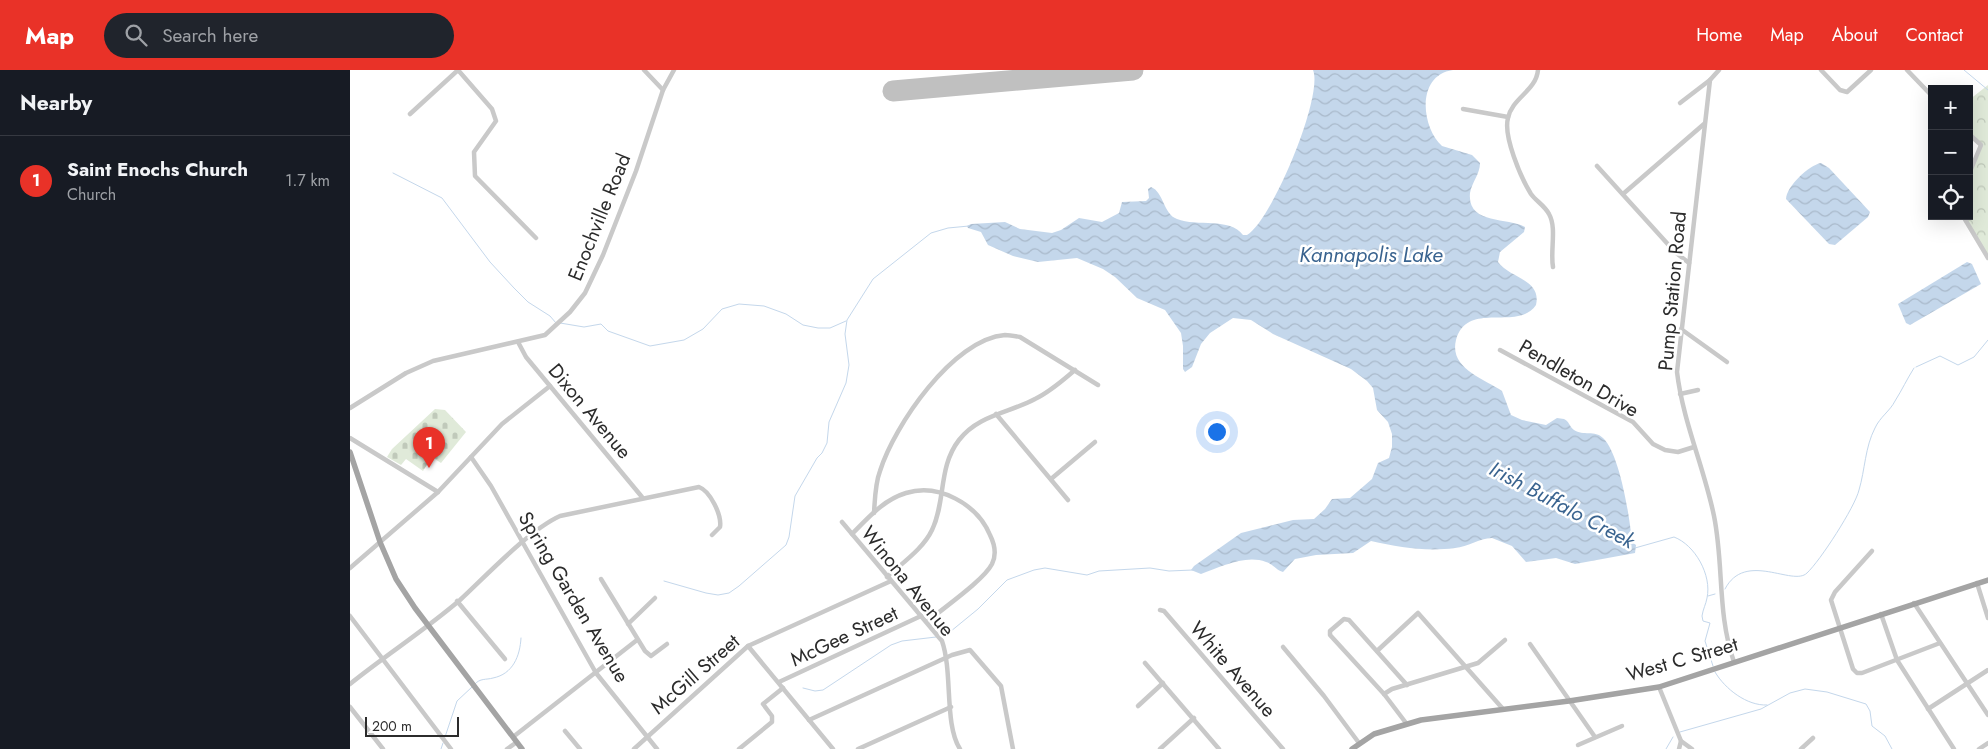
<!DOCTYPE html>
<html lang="en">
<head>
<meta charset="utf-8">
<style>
	body { margin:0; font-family:Jost,sans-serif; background:#20242c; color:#f1f3f6 }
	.controls { position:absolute; right:15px; top:15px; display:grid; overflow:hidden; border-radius:0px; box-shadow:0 5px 20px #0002 }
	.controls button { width:45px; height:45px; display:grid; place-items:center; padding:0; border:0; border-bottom:1px solid #363941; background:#171b24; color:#f1f3f6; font:25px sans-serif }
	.scale { position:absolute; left:15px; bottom:12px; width:94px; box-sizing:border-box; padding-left:5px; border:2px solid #2c2c2c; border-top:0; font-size:14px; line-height:18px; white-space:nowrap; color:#2c2c2c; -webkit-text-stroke:4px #fff; paint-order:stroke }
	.you { position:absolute; left:866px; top:361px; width:18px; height:18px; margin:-12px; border:4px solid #fff; border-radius:50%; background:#1a73e8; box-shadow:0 0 0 8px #1a73e833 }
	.badge { display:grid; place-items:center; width:32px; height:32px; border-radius:50%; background:#e93228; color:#fff; font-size:16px; font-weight:700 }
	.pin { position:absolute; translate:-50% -41px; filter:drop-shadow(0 1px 2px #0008) }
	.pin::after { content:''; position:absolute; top:26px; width:18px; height:15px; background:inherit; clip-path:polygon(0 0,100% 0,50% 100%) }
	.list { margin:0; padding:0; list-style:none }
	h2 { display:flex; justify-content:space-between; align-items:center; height:65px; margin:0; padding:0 20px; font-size:21px }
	h2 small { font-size:16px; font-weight:400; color:#9ea1a6 }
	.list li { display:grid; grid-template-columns:32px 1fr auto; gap:15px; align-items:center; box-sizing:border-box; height:90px; padding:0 20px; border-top:1px solid #363941 }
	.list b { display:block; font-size:19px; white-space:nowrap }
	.list p { margin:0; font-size:16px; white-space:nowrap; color:#9ea1a6 }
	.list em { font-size:16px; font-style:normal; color:#9ea1a6 }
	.icon { flex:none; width:28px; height:28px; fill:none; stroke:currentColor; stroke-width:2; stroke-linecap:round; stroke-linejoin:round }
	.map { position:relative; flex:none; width:1638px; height:679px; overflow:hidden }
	header { display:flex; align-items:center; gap:30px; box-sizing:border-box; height:70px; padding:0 25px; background:#e93228; color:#fff }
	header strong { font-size:24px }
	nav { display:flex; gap:28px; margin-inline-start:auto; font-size:18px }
	.search { width:350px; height:45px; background:#20242c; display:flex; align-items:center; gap:12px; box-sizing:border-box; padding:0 18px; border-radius:28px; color:#9ea1a6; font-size:19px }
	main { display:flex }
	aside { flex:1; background:#171b24 }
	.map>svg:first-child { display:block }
</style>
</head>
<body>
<header>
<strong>Map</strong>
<div class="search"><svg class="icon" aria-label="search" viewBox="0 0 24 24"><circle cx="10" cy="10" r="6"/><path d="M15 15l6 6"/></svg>Search here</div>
<nav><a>Home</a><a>Map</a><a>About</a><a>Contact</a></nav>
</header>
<main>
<aside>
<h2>Nearby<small></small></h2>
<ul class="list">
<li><span class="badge">1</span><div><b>Saint Enochs Church</b><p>Church</p></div><em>1.7 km</em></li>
</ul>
</aside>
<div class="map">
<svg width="1638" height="679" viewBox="0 0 1638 679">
	<defs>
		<pattern id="cemetery-stones" width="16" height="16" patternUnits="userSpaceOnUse" patternTransform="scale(1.25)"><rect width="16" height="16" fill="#e0ead9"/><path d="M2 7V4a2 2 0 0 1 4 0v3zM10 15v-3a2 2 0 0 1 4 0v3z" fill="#c0c9ba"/></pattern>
		<pattern id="park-crowns" width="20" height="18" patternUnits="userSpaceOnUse" patternTransform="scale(1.25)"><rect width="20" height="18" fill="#e0ead9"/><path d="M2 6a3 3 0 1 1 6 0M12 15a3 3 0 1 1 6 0" fill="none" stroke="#c0c9ba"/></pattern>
		<pattern id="water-waves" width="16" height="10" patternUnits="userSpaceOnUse" patternTransform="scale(1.25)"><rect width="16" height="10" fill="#c4d7eb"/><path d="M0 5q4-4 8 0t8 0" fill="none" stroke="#a9b9ca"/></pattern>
	</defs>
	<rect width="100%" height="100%" fill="#fff"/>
	<path fill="url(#cemetery-stones)" d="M85,339L95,340L116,362L91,393L82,387L73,401L56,389L51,395L37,387L42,379Z"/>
	<path fill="url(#park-crowns)" d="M1638,15V189L1613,146H1619V104L1631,76L1619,64V30Z"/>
	<g fill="url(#water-waves)">
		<path d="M963,0H1103C1066,5 1071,57 1092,76L1122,85L1130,93C1130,104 1122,112 1120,123C1117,155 1157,147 1175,157L1174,162L1150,182L1148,192C1159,208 1192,209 1186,235C1168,262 1117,230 1106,270C1099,298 1133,308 1152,321L1161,345L1172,350L1196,355L1207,348L1214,349C1219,351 1219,356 1224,360C1233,366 1245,360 1253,368C1270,384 1280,449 1282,472L1286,475L1285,483L1225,494L1206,488L1176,492L1162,476L1142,468C1129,468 1118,477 1105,478C1076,482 1049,477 1021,471L1003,483L966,485L945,489L933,502C926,500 923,494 916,492C896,484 870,497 851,504L841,500L844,496L891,463L943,450L964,449L975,439L982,429L1000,428L1022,409L1028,393L1039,388L1042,377V364L1038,352L1027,340L1023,318L1017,311L1001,299L923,264L901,250L883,248L860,263L851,274L842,297L835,302L833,299V276L831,263L815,240L787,228L765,207L753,199L727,188L688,192L663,186L638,175L631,162L618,158L617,156L621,154L655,152L670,159L702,163L711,160L729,148L752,152L769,143L772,132L796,131L799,128L798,119L801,117C814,122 813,144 827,149C847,157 880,147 893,165H897C921,152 974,26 963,0Z"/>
		<path d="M1471,93L1479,98L1520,142L1518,147L1485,175L1479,174L1436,129C1436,117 1459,95 1471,93Z"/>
		<path d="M1617,192L1622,194L1631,214L1560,255L1556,253L1548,234Z"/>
	</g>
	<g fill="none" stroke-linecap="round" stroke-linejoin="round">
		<g stroke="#c4d7eb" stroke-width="1">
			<path d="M1614,0L1638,20"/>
			<path d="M43,103L92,128L140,192L164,218L178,232L200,246L206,253"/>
			<path d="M210,253L234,257L251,254L258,261L300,276L334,270L353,259L372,239L389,234L414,236L436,244L453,255L468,258H480L496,251"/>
			<path d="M1566,297L1590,286L1608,295L1624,287L1638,270"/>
			<path d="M1285,478L1324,467C1345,475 1362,505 1357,528C1356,534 1353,539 1352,546L1353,551L1360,553L1355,571L1363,596"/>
			<path d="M314,511L356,523L368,525L379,523L389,516L436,475L439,467L445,426L467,388L472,383L477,373L479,352L496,313L499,295L495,264L497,250L523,209L581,163L598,158L619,156"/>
			<path d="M1375,519C1395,480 1443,517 1457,503C1470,491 1505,437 1509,420C1515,400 1515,377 1525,358C1530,347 1540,341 1545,331C1552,320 1557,309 1564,298"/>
			<path d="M1358,526L1365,524"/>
			<path d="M590,567L595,566L628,539L657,510L684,500L695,498L737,505L749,501L800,498L819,501L843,500"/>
			<path d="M1365,602C1375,619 1397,636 1417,635"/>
			<path d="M125,614C130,608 136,610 143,608C163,604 170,586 171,568"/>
			<path d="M453,618L465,621L473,620L541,575L552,571L586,567"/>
			<path d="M1330,662L1411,639L1440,623L1455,619L1477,622L1516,634L1520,641L1522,656L1535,666L1542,679"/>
			<path d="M95,667L107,631L122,617"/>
			<path d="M91,679L93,673"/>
			<path d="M1316,679L1323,667"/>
		</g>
		<path stroke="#c0c0c0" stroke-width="21" d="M543,21L783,0"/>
		<g stroke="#c9c9c9" stroke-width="4.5">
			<path d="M108,0L142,39L146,51L124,82L125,106L186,168"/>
			<path d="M294,0L313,20"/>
			<path d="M1188,0C1186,21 1162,28 1158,48C1153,66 1171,108 1181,124C1186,131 1195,136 1199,144C1207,158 1200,181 1203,197"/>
			<path d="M1369,0L1360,10L1327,302C1333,352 1354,397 1364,446C1374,495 1367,544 1384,592"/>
			<path d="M1471,0L1490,20L1497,22L1521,0"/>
			<path d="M1557,0L1582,26"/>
			<path d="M1330,33L1360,10"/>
			<path d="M1113,39L1158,47"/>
			<path d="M60,44L108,0"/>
			<path d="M1619,64L1631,75L1619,104"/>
			<path d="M1247,96L1325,182L1339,193"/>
			<path d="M1273,124L1354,54"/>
			<path d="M1613,146L1638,188"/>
			<path d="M1331,259L1377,292"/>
			<path d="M168,272L176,287L292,427"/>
			<path d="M1150,280L1283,352L1303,374L1315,380L1328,382L1344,377"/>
			<path d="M1330,324L1348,320"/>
			<path d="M0,338L56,303L83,291L195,265L220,242L235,223L253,185L286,101L313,20L324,0"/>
			<path d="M646,344L718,430"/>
			<path d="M0,368L88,422"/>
			<path d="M121,387L141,416L246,603L307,679"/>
			<path d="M701,409L745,372"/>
			<path d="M524,443C525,429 525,414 530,401C544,356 603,269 655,265C659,265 665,266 670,267L748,315"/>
			<path d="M492,452L592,571C603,603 594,654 610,679"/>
			<path d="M502,464C518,448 533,430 556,423C589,413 627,434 640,465C645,475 647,484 642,494C633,511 593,538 577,552"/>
			<path d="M1522,481L1485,522L1481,530L1503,599L1507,603H1512L1590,573"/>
			<path d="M0,498L88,422L152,354L200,316"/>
			<path d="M537,507C552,493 573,479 582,460C596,431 588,397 609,370C628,345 659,343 685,329C700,322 712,311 725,300"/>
			<path d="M251,509L295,581L301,586L317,574"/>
			<path d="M1627,513L1638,548"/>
			<path d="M107,531L155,589"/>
			<path d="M1564,533L1638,645"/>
			<path d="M810,540L814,541L933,679"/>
			<path d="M1531,544L1547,590L1604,679"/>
			<path d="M0,546L101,679"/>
			<path d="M278,554L305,528"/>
			<path d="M1180,574L1245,667"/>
			<path d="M398,576L483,679"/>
			<path d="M933,577L974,626L1009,673"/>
			<path d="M1027,581L1068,543L1153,639"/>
			<path d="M795,593L869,679"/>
			<path d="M429,612L571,546"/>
			<path d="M0,614C36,585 75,560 110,530C136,506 179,460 210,446L349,417C360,421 372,445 370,457L362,465"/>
			<path d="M1309,617L1331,671L1329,679"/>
			<path d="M1034,624L1042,619L1128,593L1155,570"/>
			<path d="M788,636L813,613"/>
			<path d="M0,637L33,679"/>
			<path d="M1578,639L1638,600"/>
			<path d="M459,650L602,585L620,580L651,616L663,679"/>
			<path d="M1056,653L1034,624L980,565V561L994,549L999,550L1057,615"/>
			<path d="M215,661L230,679"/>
			<path d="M163,667L287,570"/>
			<path d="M1331,671L1342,679"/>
			<path d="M1228,675L1272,656"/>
			<path d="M157,679L167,672"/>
			<path d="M284,679L398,576L541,511"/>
			<path d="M389,679L422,652V646L413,634L433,618"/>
			<path d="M508,679L601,637"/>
			<path d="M810,679L844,648"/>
			<path d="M1451,679L1463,668"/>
			<path d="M1629,679L1638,673"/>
		</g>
		<g stroke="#a4a4a4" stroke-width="5.5">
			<path d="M0,382L30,472L46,509L65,538L172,679"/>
			<path d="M1002,679L1024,664L1071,650L1219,631L1309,617L1638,510"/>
		</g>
	</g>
	<g text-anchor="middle" stroke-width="5" stroke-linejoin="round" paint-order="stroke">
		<g font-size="20" fill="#2c2c2c" stroke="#fff">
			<text transform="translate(249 147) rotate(-68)" y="7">Enochville Road</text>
			<text transform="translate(1322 221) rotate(-85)" y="7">Pump Station Road</text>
			<text transform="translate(1229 308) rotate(30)" y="7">Pendleton Drive</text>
			<text transform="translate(240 341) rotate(50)" y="7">Dixon Avenue</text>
			<text transform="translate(558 511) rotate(51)" y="7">Winona Avenue</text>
			<text transform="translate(224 527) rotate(59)" y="7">Spring Garden Avenue</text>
			<text transform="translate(494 566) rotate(-25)" y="7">McGee Street</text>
			<text transform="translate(1332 589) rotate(-16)" y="7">West C Street</text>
			<text transform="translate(883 599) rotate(49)" y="7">White Avenue</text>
			<text transform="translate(345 604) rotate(-41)" y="7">McGill Street</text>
		</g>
		<g font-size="21" font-style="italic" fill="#39638f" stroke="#fff">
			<text x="1021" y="192">Kannapolis Lake</text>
			<text transform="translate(1212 435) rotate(28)" y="7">Irish Buffalo Creek</text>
		</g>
	</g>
</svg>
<div class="controls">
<button>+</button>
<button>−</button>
<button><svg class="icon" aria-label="locate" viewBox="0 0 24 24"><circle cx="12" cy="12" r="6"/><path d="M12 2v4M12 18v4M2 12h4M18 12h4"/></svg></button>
</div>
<div class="scale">200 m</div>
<div class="you"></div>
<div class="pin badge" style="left:79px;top:398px">1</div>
</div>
</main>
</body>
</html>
